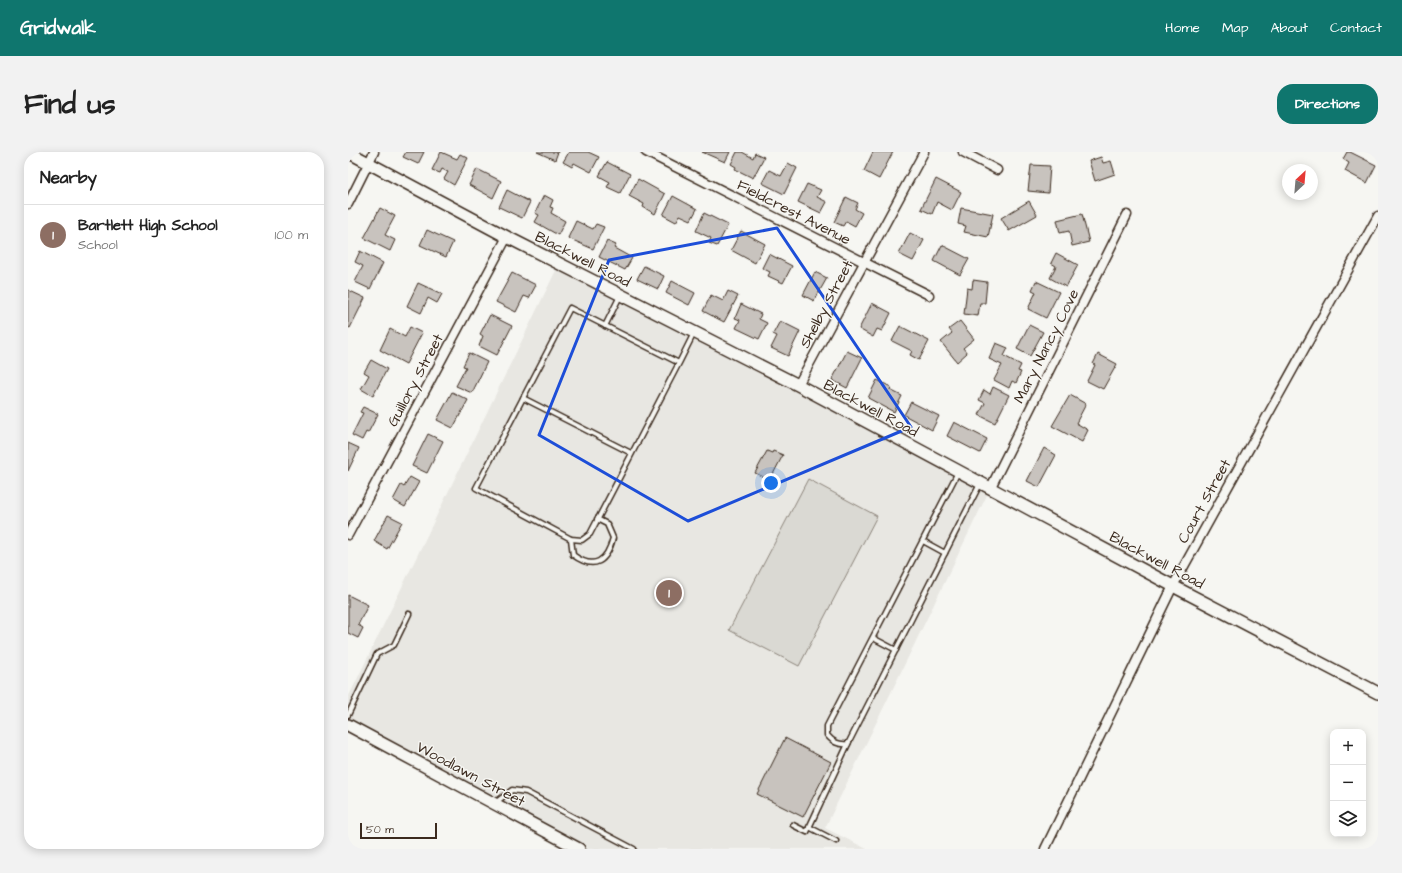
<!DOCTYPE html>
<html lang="en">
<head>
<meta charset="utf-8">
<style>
	body { margin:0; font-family:"Architects Daughter",sans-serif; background:#f2f2f2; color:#222 }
	.controls { position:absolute; right:12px; bottom:12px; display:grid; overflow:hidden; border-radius:8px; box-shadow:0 2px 10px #0003 }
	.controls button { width:36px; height:36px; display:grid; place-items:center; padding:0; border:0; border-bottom:1px solid #e0e0e0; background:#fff; color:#222; font:20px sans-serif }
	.compass { position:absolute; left:934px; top:12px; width:36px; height:36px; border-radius:50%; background:#fff; box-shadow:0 2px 10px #0003; rotate:26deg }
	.scale { position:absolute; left:12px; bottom:10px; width:77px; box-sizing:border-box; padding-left:4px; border:2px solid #3b2a1e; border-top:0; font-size:11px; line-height:14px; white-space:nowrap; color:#3b2a1e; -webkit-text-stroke:3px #f6f6f2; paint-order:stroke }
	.you { position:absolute; left:423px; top:331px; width:14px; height:14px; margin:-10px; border:3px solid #fff; border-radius:50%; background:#1a73e8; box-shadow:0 0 0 6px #1a73e833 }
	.badge { display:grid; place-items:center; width:26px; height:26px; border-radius:50%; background:#0f766e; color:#fff; font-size:13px; font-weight:700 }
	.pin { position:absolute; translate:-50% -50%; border:2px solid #fff; box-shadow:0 1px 4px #0006 }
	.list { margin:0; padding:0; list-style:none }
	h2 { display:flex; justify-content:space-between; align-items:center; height:52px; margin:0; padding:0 16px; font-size:17px }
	h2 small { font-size:13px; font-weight:400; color:#767676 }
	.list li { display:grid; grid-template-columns:26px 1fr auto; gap:12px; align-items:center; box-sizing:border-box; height:60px; padding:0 16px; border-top:1px solid #e0e0e0 }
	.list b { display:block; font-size:15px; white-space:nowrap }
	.list p { margin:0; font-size:13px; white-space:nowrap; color:#767676 }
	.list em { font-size:13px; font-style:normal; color:#767676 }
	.icon { flex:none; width:22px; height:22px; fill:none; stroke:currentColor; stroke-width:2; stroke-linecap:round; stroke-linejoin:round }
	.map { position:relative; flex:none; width:1030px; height:697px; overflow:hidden; border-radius:16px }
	header { display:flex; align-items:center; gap:24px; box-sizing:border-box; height:56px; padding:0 20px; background:#0f766e; color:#fff }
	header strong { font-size:19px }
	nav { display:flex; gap:22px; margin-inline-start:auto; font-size:14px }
	.intro { display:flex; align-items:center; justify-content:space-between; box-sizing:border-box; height:96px; padding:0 24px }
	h1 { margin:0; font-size:28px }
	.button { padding:10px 18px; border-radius:16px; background:#0f766e; color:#fff; font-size:14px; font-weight:700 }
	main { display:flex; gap:24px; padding:0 24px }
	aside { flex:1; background:#fff; border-radius:16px; box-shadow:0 2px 10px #0003 }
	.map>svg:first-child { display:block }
</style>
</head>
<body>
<header>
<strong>Gridwalk</strong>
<nav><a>Home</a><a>Map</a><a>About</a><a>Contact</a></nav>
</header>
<div class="intro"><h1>Find us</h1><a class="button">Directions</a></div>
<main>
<aside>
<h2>Nearby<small></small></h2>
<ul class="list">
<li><span class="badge" style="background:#8d6e63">1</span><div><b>Bartlett High School</b><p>School</p></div><em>100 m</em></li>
</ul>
</aside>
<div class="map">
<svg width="1030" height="697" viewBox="0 0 1030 697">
	<rect width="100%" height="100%" fill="#f6f6f2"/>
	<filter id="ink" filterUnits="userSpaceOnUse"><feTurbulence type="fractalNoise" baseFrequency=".025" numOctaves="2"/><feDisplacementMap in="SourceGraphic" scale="8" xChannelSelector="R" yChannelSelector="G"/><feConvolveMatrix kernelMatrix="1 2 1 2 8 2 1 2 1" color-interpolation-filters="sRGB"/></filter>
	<g filter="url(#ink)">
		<path fill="#e8e7e2" d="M211,112L642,337L477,676L519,697H231L0,573V546Z"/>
		<path fill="#dad9d3" stroke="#8a8278" d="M460,327L529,364L451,514L381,478Z"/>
		<g fill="#c8c3be" stroke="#3b2a1e">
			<path d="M58,0H76L70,12L55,5Z"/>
			<path d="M93,0L109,7L112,2L120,6L106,33L96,27L100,20L94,17L92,21L84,18Z"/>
			<path d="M189,0H210L207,8Z"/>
			<path d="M221,0H240L251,5L243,20L226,11L224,15L215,10Z"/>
			<path d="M354,0H382L377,10Z"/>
			<path d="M389,0H394L405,6L407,1L416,5L405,26L387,17L388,15L383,12Z"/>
			<path d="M525,0H545L531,27L516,19Z"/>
			<path d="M999,0H1002L1028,13L1019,31L997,19L1001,11L995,7Z"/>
			<path d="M753,5L755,11L763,9L767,22L747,29L741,9Z"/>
			<path d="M259,10L282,22L272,41L259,35L262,30L251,24Z"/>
			<path d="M440,11L449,16L436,42L414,31L421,18L433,24Z"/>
			<path d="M683,13L702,14L700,41L680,39Z"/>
			<path d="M129,17L153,29L145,46L121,33Z"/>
			<path d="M290,27L317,42L307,62L295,55L296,52L281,44Z"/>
			<path d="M588,27L613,40L604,58L589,50L584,62L573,57Z"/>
			<path d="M459,32L473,38L469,45L479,50L473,61L450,50Z"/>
			<path d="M159,38L182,50L174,66L151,55Z"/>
			<path d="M196,43L205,48L202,55L205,56L203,61L217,69L210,83L187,70L191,63L187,61Z"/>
			<path d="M325,44L349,57L343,68L332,63L328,70L315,63Z"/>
			<path d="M498,45L510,51L507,57L514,61L507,74L498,69L495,74L486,70Z"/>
			<path d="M681,49L689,63L661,79L653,66Z"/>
			<path d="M32,56L47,64L37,83L47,88L42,99L16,86Z"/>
			<path d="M613,56L645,62L640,85L616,80L618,74L610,72Z"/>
			<path d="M356,61L380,73L369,94L361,91L363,86L348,79Z"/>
			<path d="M734,62L741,90L724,94L721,79L712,81L709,68Z"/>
			<path d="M228,69L245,77L248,72L256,75L245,97L220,86Z"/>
			<path d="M79,78L105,90L98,105L72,93Z"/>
			<path d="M393,79L417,92L407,111L383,98Z"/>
			<path d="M562,81L576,88L565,109L551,102Z"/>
			<path d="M259,89L268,93L266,96L284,106L277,118L251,105Z"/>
			<path d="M594,93L621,107L612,123L586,109Z"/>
			<path d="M12,99L35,111L22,137L7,130L15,114L7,110Z"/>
			<path d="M708,101L730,113L718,135L702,126L708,114L703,111Z"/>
			<path d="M421,102L444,114L435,131L420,124L422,120L414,116Z"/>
			<path d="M296,114L316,124L310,137L289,127Z"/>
			<path d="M467,120L479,126L466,149L455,143Z"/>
			<path d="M164,121L188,133L181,146L176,144L168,160L148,150Z"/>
			<path d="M625,128L639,130L637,151H632L630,164L616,162L619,136L624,137Z"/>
			<path d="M324,129L347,141L341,153L318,141Z"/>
			<path d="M688,129L711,140L698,166L680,157L688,140L684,138Z"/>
			<path d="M70,131L94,142L89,151L80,146L73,161L59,154Z"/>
			<path d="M0,138L17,146L2,176L0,175Z"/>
			<path d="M380,139L390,144L376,170L355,159L363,143L375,149Z"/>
			<path d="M524,151L543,161L534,179L529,177L525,185L511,177Z"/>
			<path d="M393,152L413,162L411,167L419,171L411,187L388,176L392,168L387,166Z"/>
			<path d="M142,163L164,174L149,203L131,194L135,184L132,182Z"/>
			<path d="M432,169L452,179L440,204L423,196L429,184L425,182Z"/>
			<path d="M612,169L626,187L615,196L619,201L609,210L593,190L604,181L601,177Z"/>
			<path d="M681,173L695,180L682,204L669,197Z"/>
			<path d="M552,174L581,189L571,208L562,203L564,199L544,189Z"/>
			<path d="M62,175L74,181L58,212L32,198L42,177L57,185Z"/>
			<path d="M648,191L660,196L656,204L673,213L670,219L673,220L668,231L664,229L661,236L646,228L654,213L641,207Z"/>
			<path d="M499,199L514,206L499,236L484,228Z"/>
			<path d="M121,201L139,210L124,241L108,234L118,215L115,214Z"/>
			<path d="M750,202L769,212L755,237L739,229L747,213L745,212Z"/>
			<path d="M23,208L39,217L25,244L13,237L21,223L16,220Z"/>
			<path d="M529,228L543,235L542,238L554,244L546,260L520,246Z"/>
			<path d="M645,235L661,243L647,271L631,263L637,251L631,248L636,238L642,242Z"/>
			<path d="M104,240L120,248L105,276L89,268Z"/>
			<path d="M722,243L738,252L728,271L740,278L734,290L704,274Z"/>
			<path d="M563,250L591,264L584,278L556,263Z"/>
			<path d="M15,255L30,262L20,281L18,280L14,288L4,283L15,261L12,260Z"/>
			<path d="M606,270L639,287L632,301L599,284Z"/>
			<path d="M80,282L95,289L79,321L64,314Z"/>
			<path d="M0,291L11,296L0,319Z"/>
			<path d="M696,296L708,303L691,335L679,329Z"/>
			<path d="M419,299L424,301L425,299L435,303L422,328L407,321Z"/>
			<path d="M62,325L71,330L57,355L45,348L53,333L56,335Z"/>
			<path d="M40,363L54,370L39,397L26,389Z"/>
			<path d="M0,443L20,453L10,473L15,476L10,486L0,481Z"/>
			<path d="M437,586L483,610L455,665L409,642Z"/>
		</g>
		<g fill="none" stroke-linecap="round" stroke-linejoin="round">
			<g stroke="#3b2a1e" stroke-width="7">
				<g id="lane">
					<path d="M257,174L272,144"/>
					<path d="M331,211L242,382L234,388L223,387L128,336L222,156L331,211L346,181"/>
					<path d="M175,246L283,301"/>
					<path d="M610,320L479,574V583C485,590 490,593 500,592L632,332"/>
					<path d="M223,387L225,403C247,419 259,409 265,386L259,372L249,367"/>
					<path d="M575,389L597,401"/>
					<path d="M525,486L548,498"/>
					<path d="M0,563L29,502L46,493L61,462"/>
					<path d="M147,651L164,638L178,640L286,697"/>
					<path d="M445,673L459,680L500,592"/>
					<path d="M461,675L488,689"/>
				</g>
			</g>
			<g stroke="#3b2a1e" stroke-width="11">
				<g id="street">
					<path d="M298,0L581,143"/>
					<path d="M615,0L649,18"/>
					<path d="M0,52L26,0"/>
					<path d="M450,233L576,0"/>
					<path d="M642,337L779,63"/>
					<path d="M0,383L159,85"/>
					<path d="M697,697L825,434L1030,64"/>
				</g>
			</g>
			<g stroke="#3b2a1e" stroke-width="14">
				<g id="secondary">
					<path d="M0,0L159,85L450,233L825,434L1030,541"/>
					<path d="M0,573L231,697"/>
				</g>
			</g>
			<use href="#lane" stroke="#f6f6f2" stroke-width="4"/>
			<use href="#street" stroke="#f6f6f2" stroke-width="8"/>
			<use href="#secondary" stroke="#f6f6f2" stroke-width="11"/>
		</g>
	</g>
	<path fill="none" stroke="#1d4ed8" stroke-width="3" stroke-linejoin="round" d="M429,76L563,275L340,369L191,283L261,108Z"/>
	<g text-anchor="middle" stroke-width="3" stroke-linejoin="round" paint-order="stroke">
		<g font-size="15" fill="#3b2a1e" stroke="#f6f6f2">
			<text transform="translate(446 60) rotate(27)" y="5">Fieldcrest Avenue</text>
			<text transform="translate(235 107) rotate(27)" y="5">Blackwell Road</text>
			<text transform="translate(478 152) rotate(-62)" y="5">Shelby Street</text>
			<text transform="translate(698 194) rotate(-63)" y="5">Mary Nancy Cove</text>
			<text transform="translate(67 228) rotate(-62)" y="5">Guillory Street</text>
			<text transform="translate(523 256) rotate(28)" y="5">Blackwell Road</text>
			<text transform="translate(856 349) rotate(-61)" y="5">Court Street</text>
			<text transform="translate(809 408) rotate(28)" y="5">Blackwell Road</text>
			<text transform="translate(123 622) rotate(28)" y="5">Woodlawn Street</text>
		</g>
	</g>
</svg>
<div class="controls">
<button>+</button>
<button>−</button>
<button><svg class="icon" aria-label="layers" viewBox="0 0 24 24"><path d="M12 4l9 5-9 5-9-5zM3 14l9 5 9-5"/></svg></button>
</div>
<svg class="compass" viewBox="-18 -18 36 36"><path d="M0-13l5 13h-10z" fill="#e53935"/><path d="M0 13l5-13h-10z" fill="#767676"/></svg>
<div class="scale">50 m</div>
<div class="you"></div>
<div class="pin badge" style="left:321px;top:441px;background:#8d6e63">1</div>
</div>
</main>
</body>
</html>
